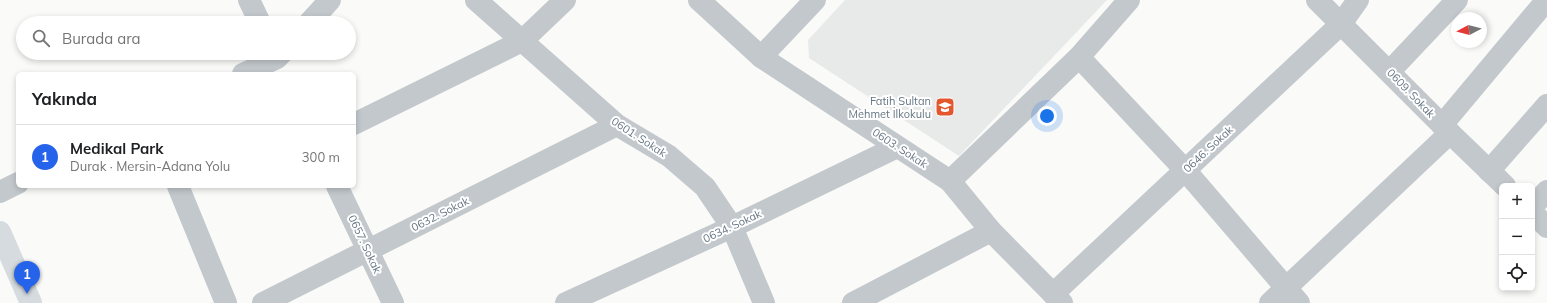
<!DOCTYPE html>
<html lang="tr">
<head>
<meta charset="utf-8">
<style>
	body { margin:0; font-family:Mulish,sans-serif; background:#f6f6f6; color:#202124 }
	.controls { position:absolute; right:12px; bottom:12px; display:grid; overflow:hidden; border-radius:6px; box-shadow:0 2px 6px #0003 }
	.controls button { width:36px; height:36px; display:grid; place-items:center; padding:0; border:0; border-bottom:1px solid #e0e0e0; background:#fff; color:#202124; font:20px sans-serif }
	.compass { position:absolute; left:1451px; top:12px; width:36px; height:36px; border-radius:50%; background:#fff; box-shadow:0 2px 6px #0003; rotate:263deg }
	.you { position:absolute; left:1047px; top:116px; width:14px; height:14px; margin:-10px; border:3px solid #fff; border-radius:50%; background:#1a73e8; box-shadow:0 0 0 6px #1a73e833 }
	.badge { display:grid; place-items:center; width:26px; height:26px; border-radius:50%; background:#2563eb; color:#fff; font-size:13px; font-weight:700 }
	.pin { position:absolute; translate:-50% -33px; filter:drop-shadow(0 1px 2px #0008) }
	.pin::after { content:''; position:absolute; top:21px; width:14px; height:12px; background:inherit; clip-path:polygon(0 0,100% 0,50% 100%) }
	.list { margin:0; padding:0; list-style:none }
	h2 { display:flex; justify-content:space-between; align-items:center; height:52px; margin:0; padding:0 16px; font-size:17px }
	h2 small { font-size:13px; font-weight:400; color:#757577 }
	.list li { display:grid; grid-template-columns:26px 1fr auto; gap:12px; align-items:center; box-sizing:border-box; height:64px; padding:0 16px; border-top:1px solid #e0e0e0 }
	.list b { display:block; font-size:15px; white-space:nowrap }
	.list p { margin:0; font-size:13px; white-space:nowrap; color:#757577 }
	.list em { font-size:13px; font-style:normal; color:#757577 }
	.icon { flex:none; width:22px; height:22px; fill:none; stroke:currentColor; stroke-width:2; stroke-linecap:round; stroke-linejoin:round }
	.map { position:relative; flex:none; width:1547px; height:303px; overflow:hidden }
	.search { position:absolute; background:#fff; box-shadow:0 2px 6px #0003; left:16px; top:16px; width:340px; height:44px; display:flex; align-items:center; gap:10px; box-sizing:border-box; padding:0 14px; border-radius:22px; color:#757577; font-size:15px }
	.panel { position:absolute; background:#fff; box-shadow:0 2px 6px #0003; left:16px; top:72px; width:340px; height:116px; border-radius:6px }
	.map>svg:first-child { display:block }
</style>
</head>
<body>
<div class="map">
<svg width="1547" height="303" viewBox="0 0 1547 303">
	<rect width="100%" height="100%" fill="#fafaf8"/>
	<path fill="#e8e9e9" d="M845,0H1107L959,156L809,58L808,40Z"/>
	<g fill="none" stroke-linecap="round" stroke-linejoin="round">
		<g stroke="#c3c8cc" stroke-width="22">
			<path d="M249,0L260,23"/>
			<path d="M476,0L617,125L669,156L705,187L732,227L764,303"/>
			<path d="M699,0L761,57L950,181L991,231L1062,303"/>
			<path d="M1317,0L1450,133L1505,186"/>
			<path d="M309,23L330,0"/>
			<path d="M761,57L815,0"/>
			<path d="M1079,57L1185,170L1299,303"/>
			<path d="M1390,71L1457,0"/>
			<path d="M243,74L277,58L282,53"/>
			<path d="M354,124L522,41L565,0"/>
			<path d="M1442,125L1545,2"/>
			<path d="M1489,171L1547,105"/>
			<path d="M950,181L1079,57L1129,0"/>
			<path d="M178,186L226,303"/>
			<path d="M337,186L393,303"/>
			<path d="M0,192L18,183"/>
			<path d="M1532,207L1547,191"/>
			<path d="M1532,212L1547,227"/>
			<path d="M1053,294L1341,24L1358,0"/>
			<path d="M263,303L617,125"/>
			<path d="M566,303L732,227L897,147"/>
			<path d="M853,303L991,231"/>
			<path d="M1270,303L1450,133"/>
		</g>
		<path stroke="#d6dbdf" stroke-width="22" d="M0,232L31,303"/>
	</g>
	<defs>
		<g id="school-square" transform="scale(1)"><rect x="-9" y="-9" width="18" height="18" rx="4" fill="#e4572e" stroke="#fff"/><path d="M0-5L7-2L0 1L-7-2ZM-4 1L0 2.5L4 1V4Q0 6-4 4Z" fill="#fff"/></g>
	</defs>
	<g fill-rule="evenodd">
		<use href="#school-square" x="945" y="107"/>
	</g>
	<g text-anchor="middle" stroke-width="4" stroke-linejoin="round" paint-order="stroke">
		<g font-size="11" fill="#657683" stroke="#fff">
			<text transform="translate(1411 93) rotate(46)" y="4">0609. Sokak</text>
			<text transform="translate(639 137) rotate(33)" y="4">0601. Sokak</text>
			<text transform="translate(900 148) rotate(33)" y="4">0603. Sokak</text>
			<text transform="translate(1208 149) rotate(-43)" y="4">0646. Sokak</text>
			<text transform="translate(440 214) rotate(-27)" y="4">0632. Sokak</text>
			<text transform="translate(732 226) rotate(-25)" y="4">0634. Sokak</text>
			<text transform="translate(365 244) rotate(65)" y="4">0657. Sokak</text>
		</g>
		<g font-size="11" fill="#657683" stroke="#fff" text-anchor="end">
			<text x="931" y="105">Fatih Sultan<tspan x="931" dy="13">Mehmet İlkokulu</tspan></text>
		</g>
	</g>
</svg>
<div class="controls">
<button>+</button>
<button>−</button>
<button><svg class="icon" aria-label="locate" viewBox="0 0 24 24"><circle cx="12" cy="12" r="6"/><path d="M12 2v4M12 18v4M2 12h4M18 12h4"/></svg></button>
</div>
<svg class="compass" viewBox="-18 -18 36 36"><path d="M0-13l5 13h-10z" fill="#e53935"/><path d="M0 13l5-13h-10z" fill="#757577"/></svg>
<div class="you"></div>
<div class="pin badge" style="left:27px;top:294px">1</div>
<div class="search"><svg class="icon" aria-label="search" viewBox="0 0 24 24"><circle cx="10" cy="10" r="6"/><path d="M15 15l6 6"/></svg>Burada ara</div>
<section class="panel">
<h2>Yakında<small></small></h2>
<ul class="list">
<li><span class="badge">1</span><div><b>Medikal Park</b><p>Durak · Mersin-Adana Yolu</p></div><em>300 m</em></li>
</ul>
</section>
</div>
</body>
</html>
